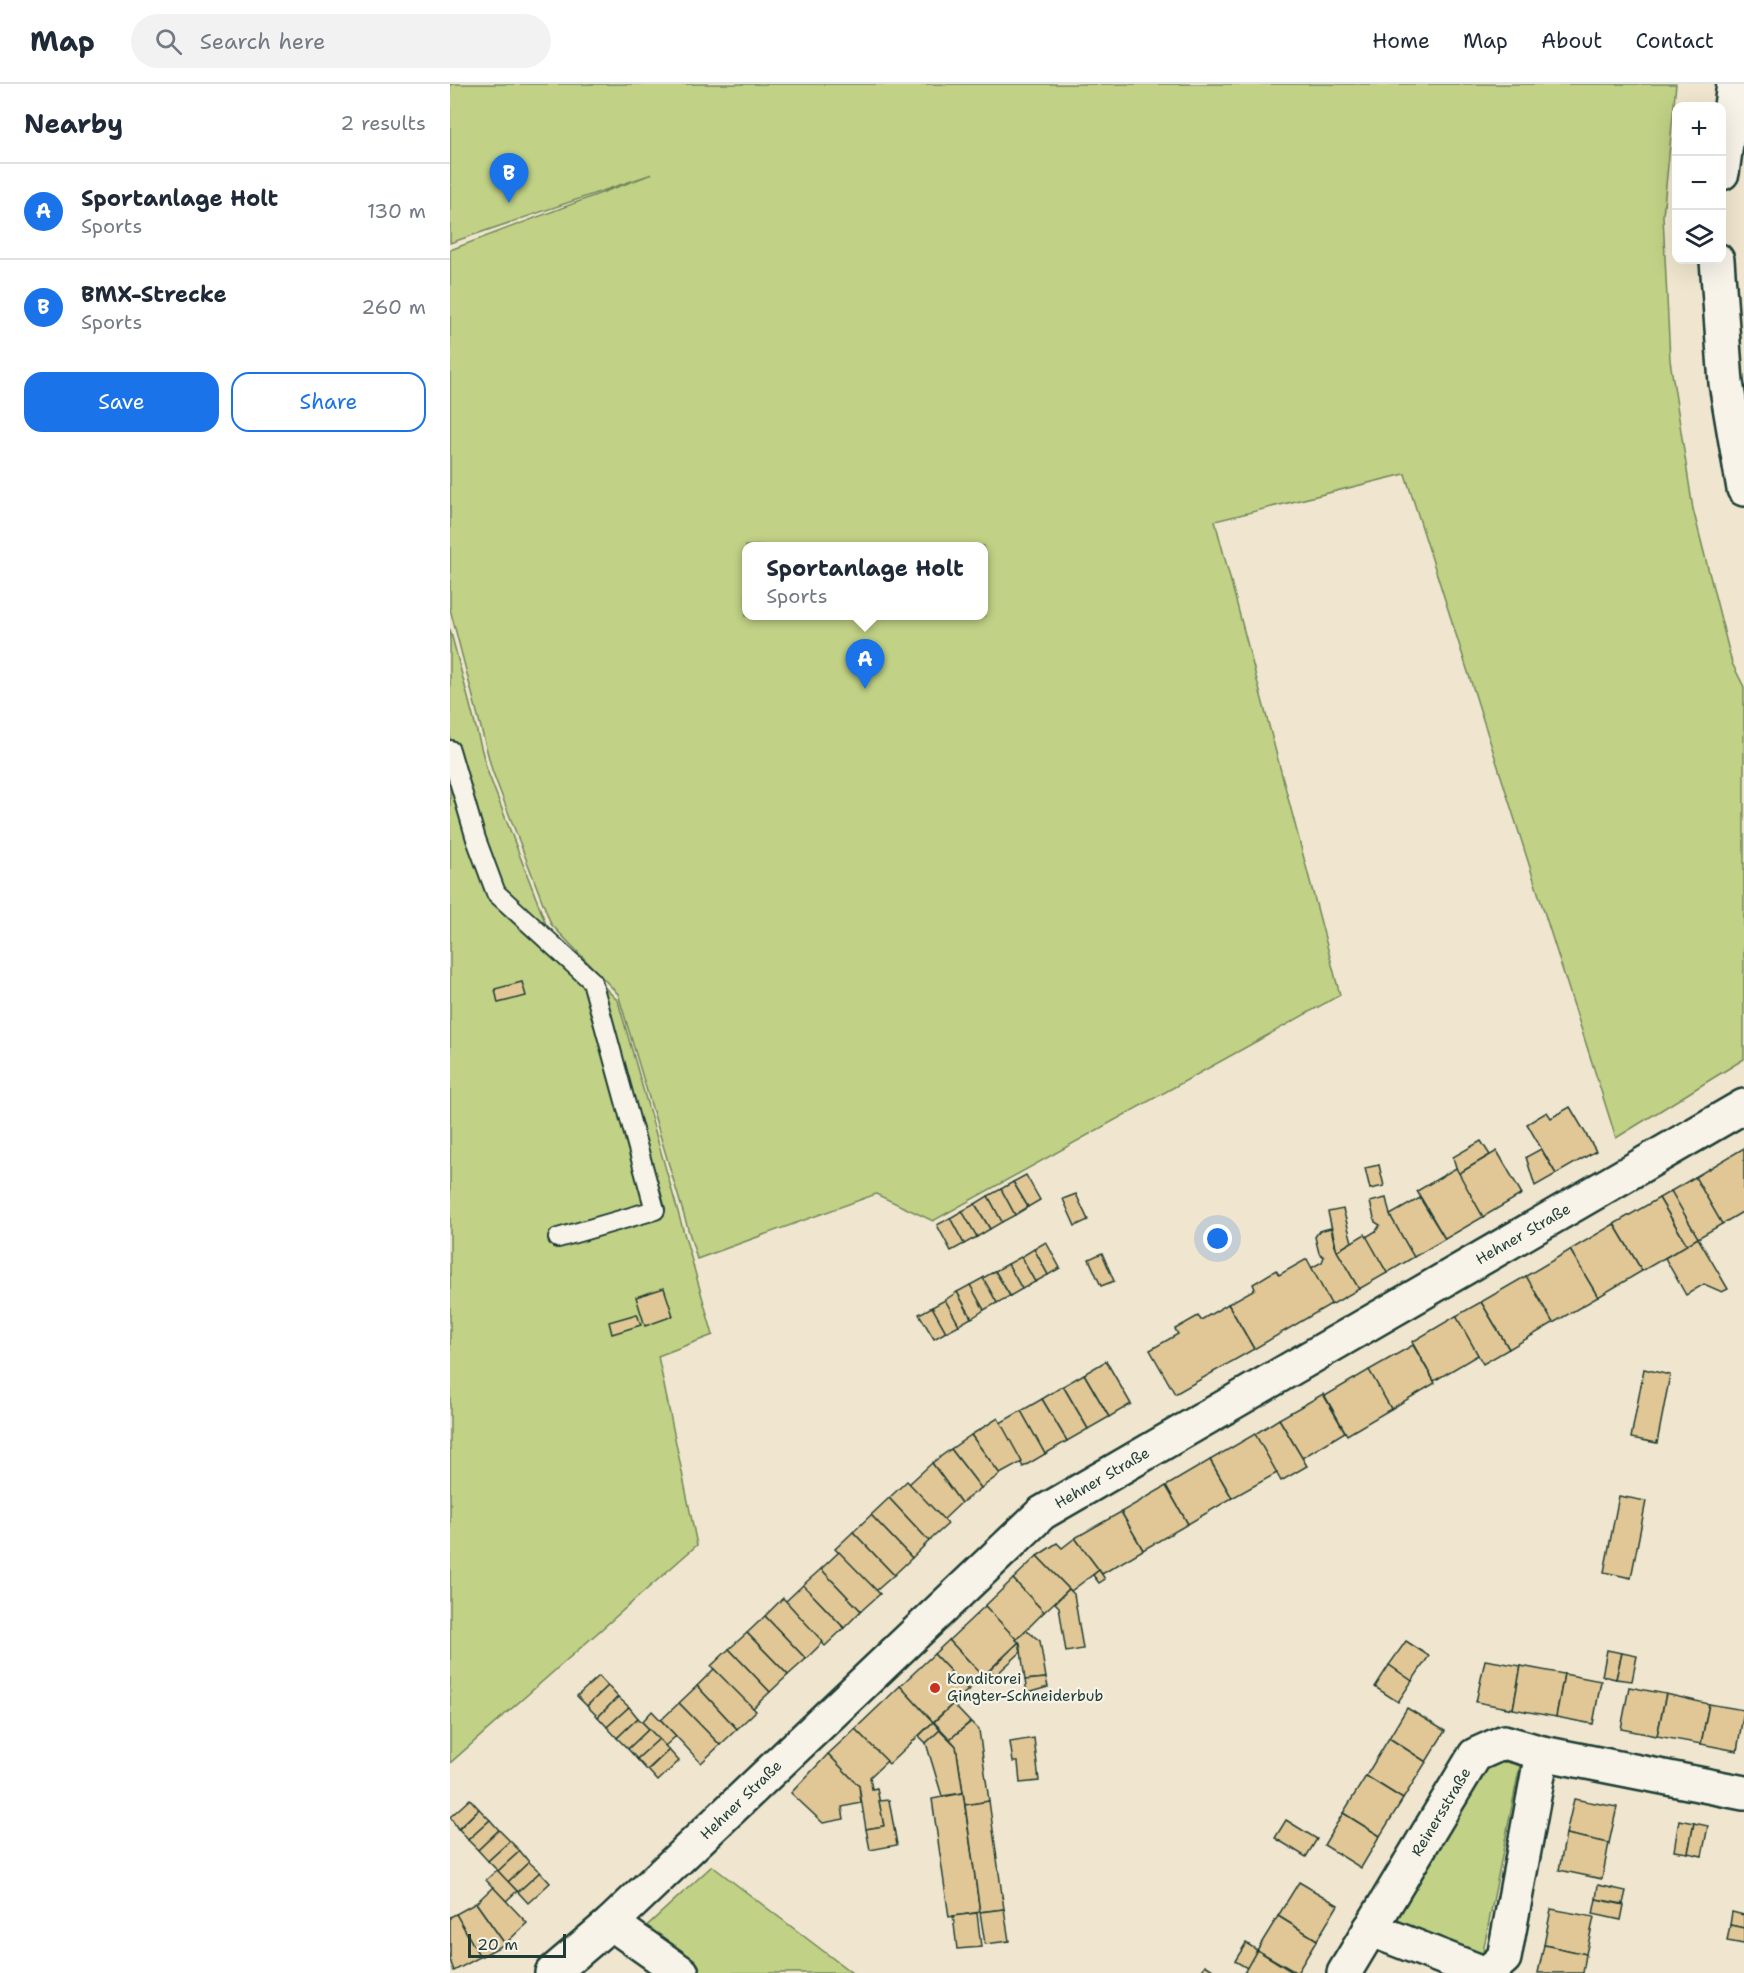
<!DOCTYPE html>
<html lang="en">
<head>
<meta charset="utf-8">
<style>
	body { margin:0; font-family:"Shantell Sans",sans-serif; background:#f2f2f3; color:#1f2937 }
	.controls { position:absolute; right:18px; top:18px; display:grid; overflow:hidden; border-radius:12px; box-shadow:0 6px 24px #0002 }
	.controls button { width:54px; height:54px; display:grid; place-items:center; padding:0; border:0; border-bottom:2px solid #e0e1e3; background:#fff; color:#1f2937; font:30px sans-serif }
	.scale { position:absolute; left:18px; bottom:15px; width:98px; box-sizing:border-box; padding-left:6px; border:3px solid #1f3d34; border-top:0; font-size:16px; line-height:21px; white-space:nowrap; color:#1f3d34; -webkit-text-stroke:4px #f7f3e8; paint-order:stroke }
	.you { position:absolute; left:768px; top:1155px; width:21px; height:21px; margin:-15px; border:4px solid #fff; border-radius:50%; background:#1a73e8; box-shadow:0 0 0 9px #1a73e833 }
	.badge { display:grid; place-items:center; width:39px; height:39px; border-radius:50%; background:#1a73e8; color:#fff; font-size:20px; font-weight:700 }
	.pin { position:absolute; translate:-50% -50px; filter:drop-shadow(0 2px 3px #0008) }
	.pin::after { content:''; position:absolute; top:32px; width:21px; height:18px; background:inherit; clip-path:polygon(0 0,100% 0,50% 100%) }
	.popup { position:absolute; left:292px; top:458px; width:246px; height:78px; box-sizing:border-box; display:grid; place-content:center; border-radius:12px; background:#fff; filter:drop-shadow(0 2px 4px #0005); font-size:20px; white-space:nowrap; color:#747a83 }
	.popup b { font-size:22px; color:#1f2937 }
	.popup::after { content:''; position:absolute; left:50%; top:100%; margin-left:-12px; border:12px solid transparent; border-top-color:#fff }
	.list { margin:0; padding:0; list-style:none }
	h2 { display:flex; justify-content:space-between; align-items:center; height:78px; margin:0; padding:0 24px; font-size:26px }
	h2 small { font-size:20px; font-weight:400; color:#747a83 }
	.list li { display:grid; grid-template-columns:39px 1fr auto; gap:18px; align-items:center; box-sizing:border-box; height:96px; padding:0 24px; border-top:2px solid #e0e1e3 }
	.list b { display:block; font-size:22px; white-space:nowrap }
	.list p { margin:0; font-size:20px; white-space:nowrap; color:#747a83 }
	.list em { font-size:20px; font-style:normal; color:#747a83 }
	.actions { display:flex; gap:12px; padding:18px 24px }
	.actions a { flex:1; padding:14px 0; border:2px solid #1a73e8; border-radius:18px; text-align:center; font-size:21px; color:#1a73e8 }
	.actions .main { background:#1a73e8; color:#fff }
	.icon { flex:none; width:33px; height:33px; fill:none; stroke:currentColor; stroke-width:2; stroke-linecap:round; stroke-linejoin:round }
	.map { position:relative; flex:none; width:1294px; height:1889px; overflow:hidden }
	header { display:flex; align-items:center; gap:36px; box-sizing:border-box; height:84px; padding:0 30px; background:#fff; border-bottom:2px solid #e0e1e3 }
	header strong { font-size:28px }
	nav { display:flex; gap:33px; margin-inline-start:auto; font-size:21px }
	.search { width:420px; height:54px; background:#f2f2f3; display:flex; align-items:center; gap:15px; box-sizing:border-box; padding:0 21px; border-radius:33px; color:#747a83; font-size:22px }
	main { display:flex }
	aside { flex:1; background:#fff }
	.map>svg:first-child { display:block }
</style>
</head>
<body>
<header>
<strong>Map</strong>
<div class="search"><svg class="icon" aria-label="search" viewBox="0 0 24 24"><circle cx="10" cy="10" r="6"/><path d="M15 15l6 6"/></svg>Search here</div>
<nav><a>Home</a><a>Map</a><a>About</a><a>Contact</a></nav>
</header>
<main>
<aside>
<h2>Nearby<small>2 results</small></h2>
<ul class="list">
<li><span class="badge">A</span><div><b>Sportanlage Holt</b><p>Sports</p></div><em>130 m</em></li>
<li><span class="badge">B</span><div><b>BMX-Strecke</b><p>Sports</p></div><em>260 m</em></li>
</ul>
<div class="actions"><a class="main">Save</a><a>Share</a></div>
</aside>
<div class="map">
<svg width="1294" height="1889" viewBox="0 0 1294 1889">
	<rect width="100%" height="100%" fill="#f0e6cf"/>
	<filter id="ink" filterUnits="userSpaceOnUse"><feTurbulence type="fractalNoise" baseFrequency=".0167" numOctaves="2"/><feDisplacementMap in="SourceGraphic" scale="12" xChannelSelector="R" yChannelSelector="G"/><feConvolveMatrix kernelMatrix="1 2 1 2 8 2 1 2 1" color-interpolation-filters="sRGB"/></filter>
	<g filter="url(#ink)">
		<g fill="#c1d185" stroke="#70875c" stroke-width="1.5" fill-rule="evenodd">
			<path d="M0,0H1226L1213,132L1220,276L1243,425L1282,579L1294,603V975L1166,1054L955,390L765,437L890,911L483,1137L426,1110L247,1175L168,910L101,840L42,686L0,525V166L202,90L0,159ZM296,462H534V532H296Z"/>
			<path d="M0,545L37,686L99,848L168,917L263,1251L208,1272L247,1461L0,1679Z"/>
			<path d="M1041,1675L1070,1681L1032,1873L941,1839Z"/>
			<path d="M262,1782L402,1889H247L189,1849Z"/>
		</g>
		<g fill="#e1c796" stroke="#1f3d34" stroke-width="1.5">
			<path d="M72,898L76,912L48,919L45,905Z"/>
			<path d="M1120,1023L1146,1067L1106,1090L1077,1040L1097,1028L1101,1034Z"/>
			<path d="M1031,1057L1040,1071L1008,1090L1003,1073Z"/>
			<path d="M1294,1064V1127L1272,1140L1245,1093Z"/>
			<path d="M1091,1065L1106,1090L1085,1102L1076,1073Z"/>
			<path d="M1047,1067L1072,1110L1033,1133L1008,1090Z"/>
			<path d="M929,1081L934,1102L920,1105L915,1084Z"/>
			<path d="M1006,1084L1033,1133L995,1155L967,1107Z"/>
			<path d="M576,1091L590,1116L578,1123L563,1098Z"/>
			<path d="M1245,1093L1272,1140L1248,1154L1221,1107Z"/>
			<path d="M563,1098L578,1123L565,1131L551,1105Z"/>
			<path d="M551,1105L565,1131L552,1138L538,1112Z"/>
			<path d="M1221,1107L1248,1154L1237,1161L1209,1114Z"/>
			<path d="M626,1110L638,1136L625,1142L613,1115Z"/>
			<path d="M538,1112L552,1138L540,1145L525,1120Z"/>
			<path d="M936,1114L940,1131L964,1173L937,1189L916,1153L926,1147L930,1141L925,1138L920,1118Z"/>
			<path d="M970,1114L995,1155L964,1173L940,1131Z"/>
			<path d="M1209,1114L1237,1161L1192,1187L1164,1140Z"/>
			<path d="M525,1120L540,1145L527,1153L512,1127Z"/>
			<path d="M893,1125L902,1158L887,1167L878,1128Z"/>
			<path d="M512,1127L527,1153L514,1160L500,1134Z"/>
			<path d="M500,1134L514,1160L501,1167L487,1141Z"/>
			<path d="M1164,1140L1192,1187L1148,1213L1120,1166Z"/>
			<path d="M881,1144L885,1163L909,1205L881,1221L861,1184L872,1178L874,1173L869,1169L865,1153L869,1147Z"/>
			<path d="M915,1150L937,1189L909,1205L887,1167Z"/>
			<path d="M1248,1154L1278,1205L1272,1208L1254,1200L1236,1211L1215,1174Z"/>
			<path d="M596,1158L610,1184L598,1191L584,1165Z"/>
			<path d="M584,1165L598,1191L585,1198L571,1173Z"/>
			<path d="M1120,1166L1148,1213L1103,1239L1076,1192Z"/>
			<path d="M652,1169L664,1197L651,1202L639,1175Z"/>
			<path d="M571,1173L585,1198L572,1205L558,1180Z"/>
			<path d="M857,1175L881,1220L804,1265L778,1220L805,1205L803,1200L826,1186L829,1191Z"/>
			<path d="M558,1180L572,1205L560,1212L545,1187Z"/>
			<path d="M545,1187L560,1212L547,1219L533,1194Z"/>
			<path d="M1076,1192L1103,1239L1059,1265L1031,1218Z"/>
			<path d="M533,1194L547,1219L534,1226L520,1201Z"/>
			<path d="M520,1201L534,1226L522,1234L507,1208Z"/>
			<path d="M214,1204L223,1232L195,1242L186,1213Z"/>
			<path d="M507,1208L521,1234L509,1241L495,1216Z"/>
			<path d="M495,1216L509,1241L496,1248L482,1223Z"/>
			<path d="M1031,1218L1059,1265L1033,1280L1006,1232Z"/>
			<path d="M778,1220L804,1265L725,1310L700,1266L728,1250L725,1245L748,1232L751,1236Z"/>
			<path d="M482,1223L496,1248L484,1255L469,1230Z"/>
			<path d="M187,1230L191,1241L162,1250L159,1238Z"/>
			<path d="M1006,1232L1028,1271L984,1297L962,1258Z"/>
			<path d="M963,1261L985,1299L941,1325L919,1286Z"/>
			<path d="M656,1277L681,1320L659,1333L634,1290Z"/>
			<path d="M1194,1285L1220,1291L1207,1359L1181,1354Z"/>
			<path d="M919,1286L941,1325L897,1351L875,1312Z"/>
			<path d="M634,1290L659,1333L638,1345L613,1302Z"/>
			<path d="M613,1302L638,1345L617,1357L592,1315Z"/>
			<path d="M873,1310L895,1348L852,1374L829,1335Z"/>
			<path d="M592,1315L617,1357L595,1370L571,1327Z"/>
			<path d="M571,1327L595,1370L573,1383L550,1339Z"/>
			<path d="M548,1334L572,1378L550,1390L521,1351Z"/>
			<path d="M829,1335L857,1382L831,1397L805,1350Z"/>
			<path d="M805,1350L827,1389L782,1414L760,1376Z"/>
			<path d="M521,1351L550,1390L531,1404L501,1365Z"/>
			<path d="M501,1365L531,1404L511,1419L482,1379Z"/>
			<path d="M760,1376L782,1414L738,1440L716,1402Z"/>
			<path d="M482,1379L511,1419L493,1436L459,1400Z"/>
			<path d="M457,1397L498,1440L479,1457L439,1414Z"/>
			<path d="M716,1402L738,1440L693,1466L671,1428Z"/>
			<path d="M1169,1412L1196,1417L1181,1494L1154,1488Z"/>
			<path d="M439,1414L479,1457L462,1474L421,1431Z"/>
			<path d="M671,1428L693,1466L652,1490L625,1454Z"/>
			<path d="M421,1431L462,1474L444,1491L403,1448Z"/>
			<path d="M403,1448L444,1491L426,1507L385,1465Z"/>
			<path d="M625,1454L649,1486L621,1507L587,1472L607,1459L612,1464Z"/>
			<path d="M389,1468L430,1510L411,1527L371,1485Z"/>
			<path d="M587,1472L619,1505L594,1528L563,1495Z"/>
			<path d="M371,1485L411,1527L394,1544L353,1501Z"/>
			<path d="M649,1486L655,1495L649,1499L643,1491Z"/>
			<path d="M563,1495L594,1528L566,1556L535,1522Z"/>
			<path d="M353,1501L394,1544L375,1562L335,1518Z"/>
			<path d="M619,1505L624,1510L633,1565L616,1568L609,1523L605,1519Z"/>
			<path d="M333,1514L373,1558L356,1575L315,1532Z"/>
			<path d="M535,1522L569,1558L533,1592L499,1556Z"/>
			<path d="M315,1532L356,1575L338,1591L297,1549Z"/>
			<path d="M576,1546L590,1557L596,1594L575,1596L570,1559L566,1556Z"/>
			<path d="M297,1549L338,1591L320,1608L279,1565Z"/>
			<path d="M499,1556L533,1592L518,1606L484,1570Z"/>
			<path d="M956,1557L979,1572L962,1597L939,1581Z"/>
			<path d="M569,1558L571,1568L546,1591L540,1586Z"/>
			<path d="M279,1565L320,1608L302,1625L261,1582Z"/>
			<path d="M1157,1566L1172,1569L1166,1595L1152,1592Z"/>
			<path d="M1172,1569L1187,1572L1182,1597L1166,1595Z"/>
			<path d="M484,1570L518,1606L483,1638L450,1602Z"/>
			<path d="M1035,1576L1071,1582L1063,1625L1026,1618Z"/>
			<path d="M939,1581L962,1597L948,1618L925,1603Z"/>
			<path d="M1071,1582L1114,1590L1106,1633L1063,1625Z"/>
			<path d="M264,1585L306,1627L287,1645L247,1602Z"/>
			<path d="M1114,1590L1151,1597L1143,1640L1106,1633Z"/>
			<path d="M149,1592L158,1602L137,1622L127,1612Z"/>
			<path d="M596,1594L598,1603L577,1609L575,1596Z"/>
			<path d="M158,1602L168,1613L148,1633L137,1622Z"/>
			<path d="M247,1602L287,1645L270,1661L229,1619Z"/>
			<path d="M450,1602L483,1638L439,1680L405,1645Z"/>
			<path d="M1179,1603L1216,1610L1207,1652L1171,1645Z"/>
			<path d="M1216,1610L1259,1620L1251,1660L1207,1652Z"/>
			<path d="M168,1613L179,1623L157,1643L148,1633Z"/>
			<path d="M229,1619L270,1661L251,1679L211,1636Z"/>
			<path d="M503,1620L520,1638L500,1655L484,1638Z"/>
			<path d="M1259,1620L1294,1626L1287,1667L1251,1660Z"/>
			<path d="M179,1623L188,1634L167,1654L157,1643Z"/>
			<path d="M957,1624L995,1647L976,1678L939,1654Z"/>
			<path d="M202,1627L226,1652L215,1662L192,1638Z"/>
			<path d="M188,1634L199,1645L178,1665L167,1654Z"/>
			<path d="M483,1638L490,1646L476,1659L469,1652Z"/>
			<path d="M521,1638L529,1646L539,1717L515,1721L506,1662L500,1655Z"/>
			<path d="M199,1645L209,1655L187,1675L178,1665Z"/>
			<path d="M405,1645L437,1677L420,1693L422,1705L427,1704L434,1742L416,1745L409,1702L378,1670Z"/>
			<path d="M490,1646L506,1662L513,1709L492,1712L476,1659Z"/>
			<path d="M584,1654L589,1697L570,1699L568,1678H563L560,1658Z"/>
			<path d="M939,1654L976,1678L953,1715L916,1692Z"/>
			<path d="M209,1655L219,1666L197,1686L187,1675Z"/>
			<path d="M219,1666L229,1677L208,1697L198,1686Z"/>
			<path d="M378,1670L409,1702L411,1719L392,1723L394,1735L373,1739L341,1709Z"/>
			<path d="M916,1692L953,1715L930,1752L893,1729Z"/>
			<path d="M513,1709L530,1828L499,1833L482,1715Z"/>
			<path d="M20,1715L29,1725L8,1745L0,1733Z"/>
			<path d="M1124,1715L1167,1723L1159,1759L1116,1750Z"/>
			<path d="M439,1716L447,1761L420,1766L416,1745L434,1742L429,1717Z"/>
			<path d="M539,1717L554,1825L530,1828L515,1721Z"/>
			<path d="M29,1725L40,1736L18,1756L9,1745Z"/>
			<path d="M893,1729L930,1752L911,1784L874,1761Z"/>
			<path d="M40,1736L49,1746L28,1766L18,1756Z"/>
			<path d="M836,1736L867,1755L856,1773L825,1754Z"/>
			<path d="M1229,1736L1244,1739L1238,1769L1224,1767Z"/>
			<path d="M1244,1739L1258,1742L1252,1772L1238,1769Z"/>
			<path d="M49,1746L60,1757L38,1777L28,1766Z"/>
			<path d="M1116,1750L1159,1759L1152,1795L1109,1786Z"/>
			<path d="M60,1757L70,1767L48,1787L38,1777Z"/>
			<path d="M70,1767L79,1778L58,1798L48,1787Z"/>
			<path d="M79,1778L90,1788L68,1808L58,1798Z"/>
			<path d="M47,1786L67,1807L56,1817L36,1796Z"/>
			<path d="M90,1788L100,1799L78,1819L68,1808Z"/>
			<path d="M849,1798L888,1821L867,1856L828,1832Z"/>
			<path d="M1148,1801L1176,1807L1173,1820L1146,1815Z"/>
			<path d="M43,1803L77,1839L55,1860L26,1819Z"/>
			<path d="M1146,1815L1174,1821L1171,1836L1143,1830Z"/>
			<path d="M26,1819L55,1860L30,1873L6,1830Z"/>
			<path d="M554,1825L559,1857L535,1860L530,1828Z"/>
			<path d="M1101,1825L1144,1833L1136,1870L1094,1861Z"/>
			<path d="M1282,1828L1294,1831V1844L1280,1841Z"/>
			<path d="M527,1829L531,1863L507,1865L503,1832Z"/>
			<path d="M6,1830L30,1873L4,1887L0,1876V1833Z"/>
			<path d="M828,1832L867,1856L847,1889L807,1866Z"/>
			<path d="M1280,1841L1294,1844V1860L1277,1857Z"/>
			<path d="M796,1859L807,1866L797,1884L785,1877Z"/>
			<path d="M1094,1861L1136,1870L1133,1889H1088Z"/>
			<path d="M807,1866L844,1889H794Z"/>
			<path d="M755,1881L768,1889H751Z"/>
		</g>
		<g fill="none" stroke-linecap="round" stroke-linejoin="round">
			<g stroke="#1f3d34" stroke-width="22">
				<path id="service" d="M0,666L26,755L46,809L142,897L205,1126L108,1154"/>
			</g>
			<g stroke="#1f3d34" stroke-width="38">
				<g id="minor">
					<path d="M161,1839L232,1889"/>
					<path d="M920,1845L1033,1889"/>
					<path d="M102,1889L161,1839L592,1429L1294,1022"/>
					<path d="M894,1889L1025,1671L1054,1658L1092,1669L1294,1709"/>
					<path d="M1037,1889L1054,1874L1092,1669"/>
				</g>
			</g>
			<g stroke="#1f3d34" stroke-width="38">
				<g id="secondary">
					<path d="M1272,89L1284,0"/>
					<path d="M1267,176L1276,299L1294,405"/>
				</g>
			</g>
			<use href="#service" stroke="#f7f3e8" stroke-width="18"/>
			<use href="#minor" stroke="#f7f3e8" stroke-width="33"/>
			<use href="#secondary" stroke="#f7f3e8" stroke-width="33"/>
		</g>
	</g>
	<circle fill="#c8321e" stroke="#f7f3e8" stroke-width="2" cx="485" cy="1604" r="6"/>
	<g text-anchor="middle" stroke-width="4.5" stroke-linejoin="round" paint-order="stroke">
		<g font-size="15" fill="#1f3d34" stroke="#f7f3e8">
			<text transform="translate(1073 1150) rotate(-30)" y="5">Hehner Straße</text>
			<text transform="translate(652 1394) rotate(-30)" y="5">Hehner Straße</text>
			<text transform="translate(291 1716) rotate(-44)" y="5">Hehner Straße</text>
			<text transform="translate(991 1728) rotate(-59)" y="5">Reinersstraße</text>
		</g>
		<g font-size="15" fill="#1f3d34" stroke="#f7f3e8" text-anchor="start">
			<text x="497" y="1600">Konditorei<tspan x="497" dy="17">Gingter-Schneiderbub</tspan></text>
		</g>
	</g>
</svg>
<div class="controls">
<button>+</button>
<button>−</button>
<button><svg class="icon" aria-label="layers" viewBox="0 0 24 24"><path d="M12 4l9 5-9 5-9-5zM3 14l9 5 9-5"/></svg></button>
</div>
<div class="scale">20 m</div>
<div class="you"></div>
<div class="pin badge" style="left:415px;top:605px">A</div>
<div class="popup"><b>Sportanlage Holt</b>Sports</div>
<div class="pin badge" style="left:59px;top:119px">B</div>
</div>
</main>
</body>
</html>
